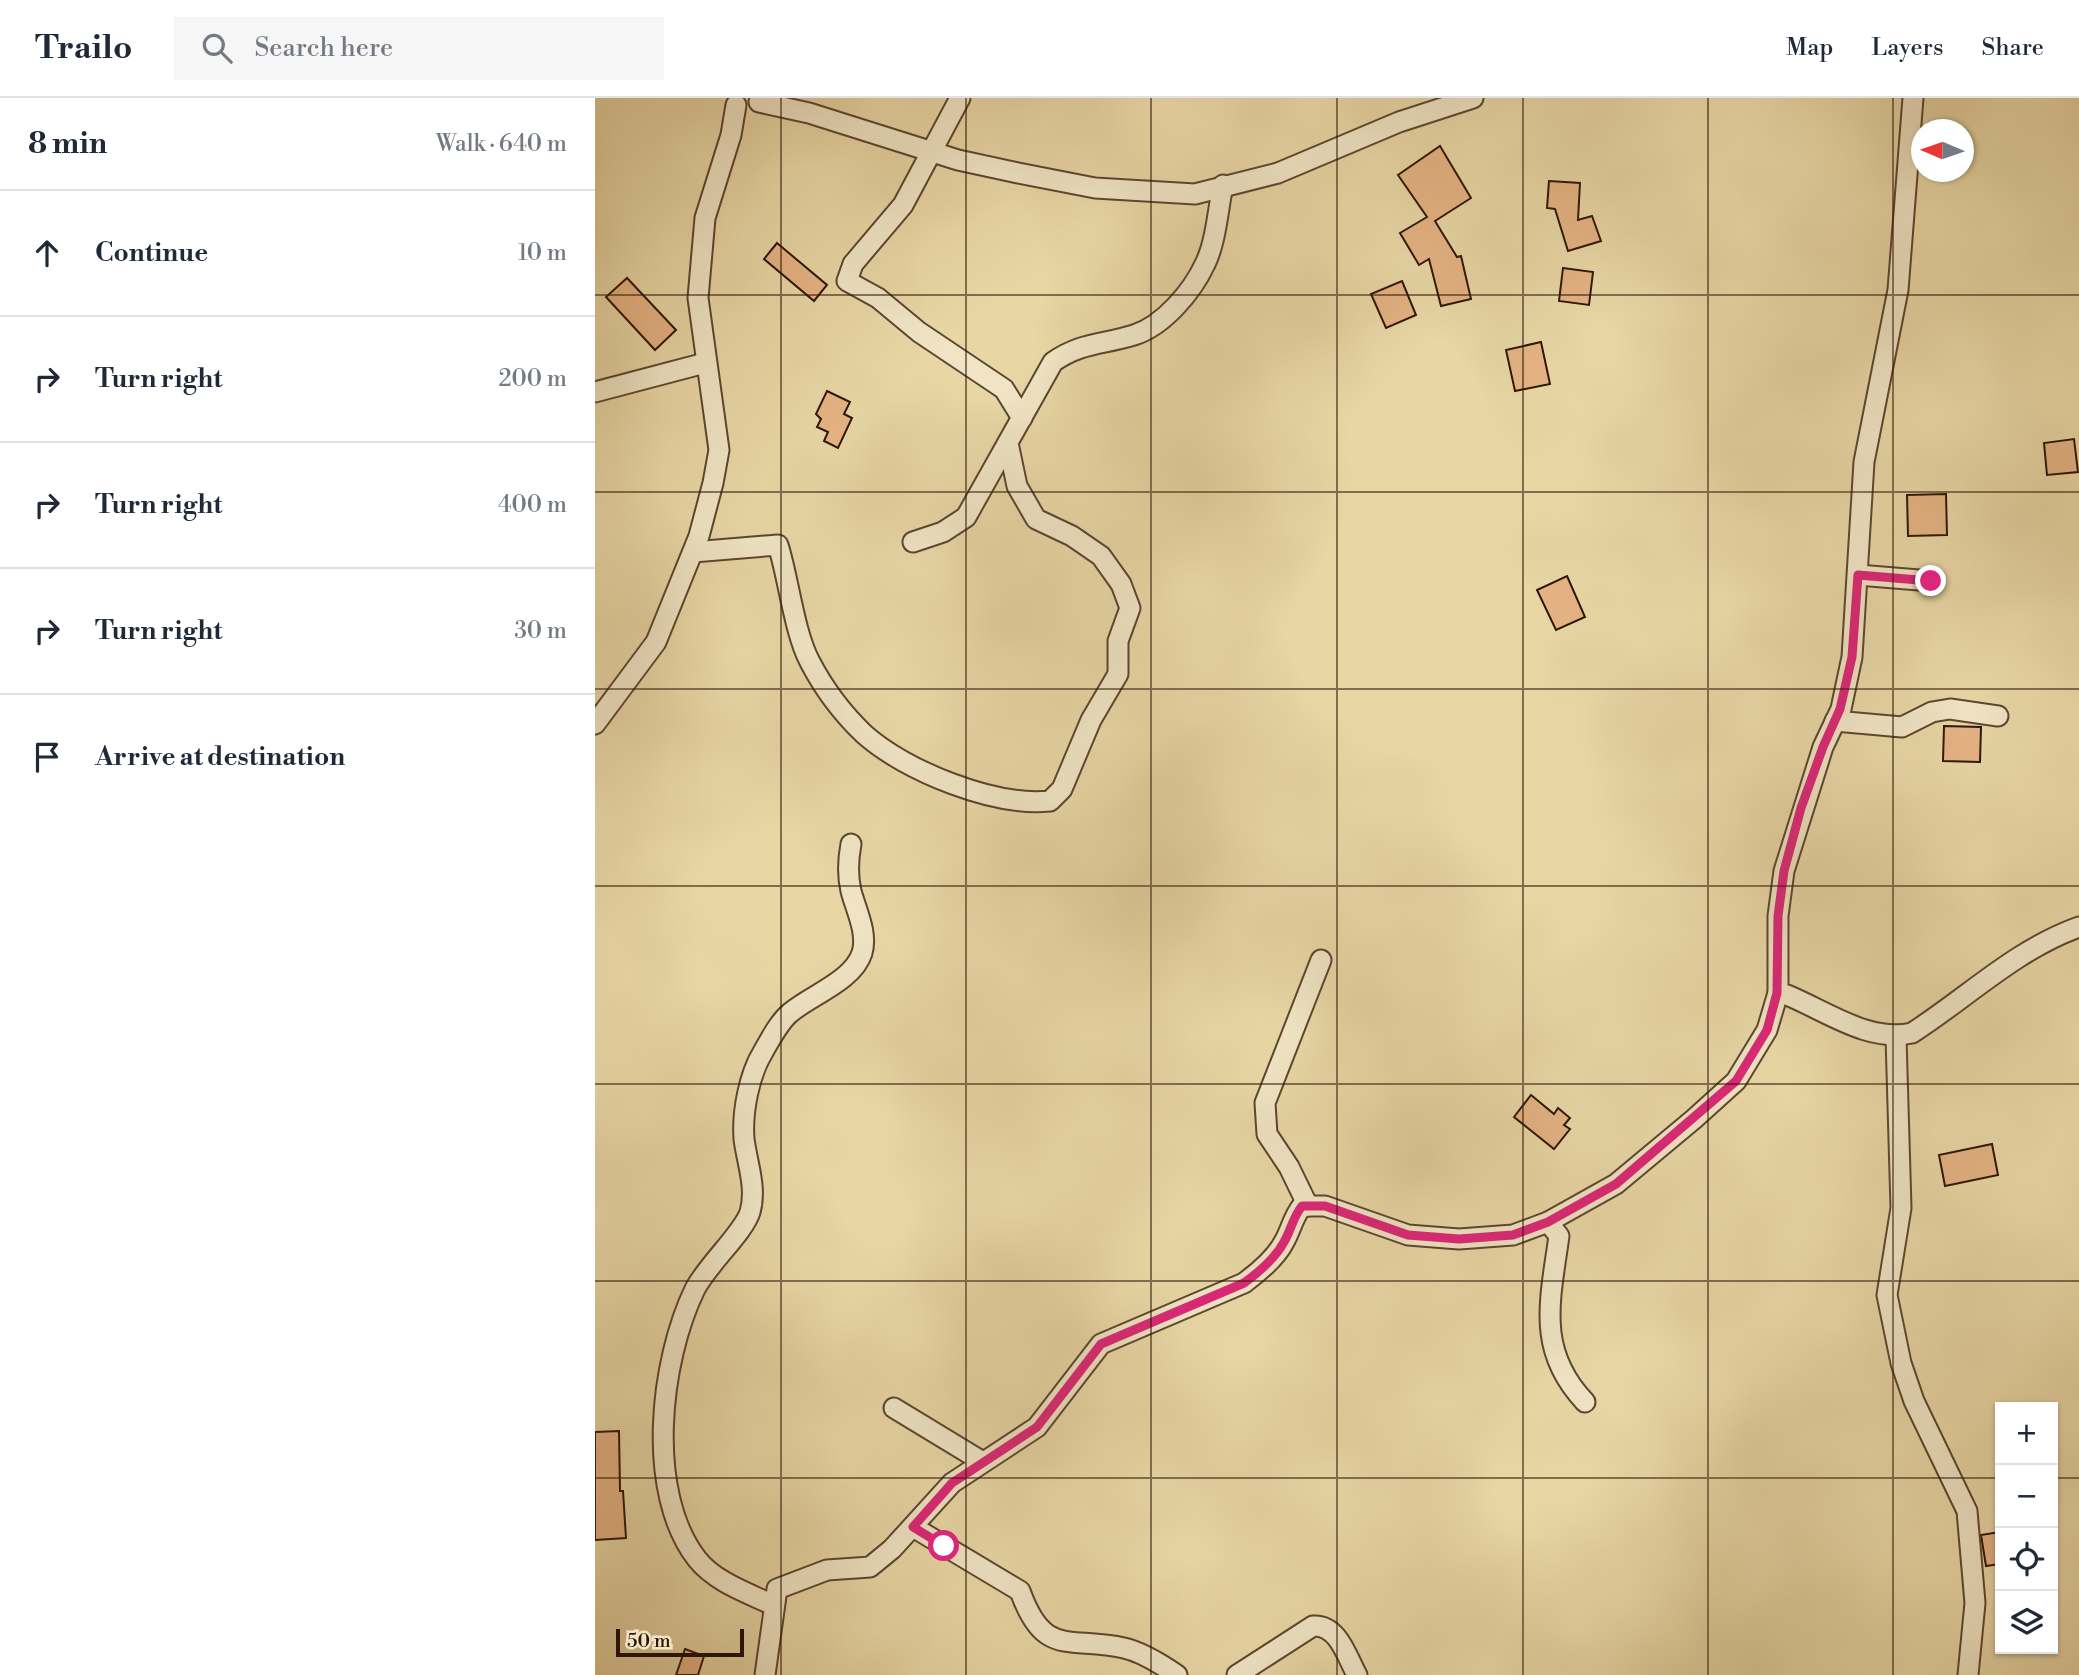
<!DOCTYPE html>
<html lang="en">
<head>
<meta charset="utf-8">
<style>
	body { margin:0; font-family:"Libre Bodoni",serif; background:#f6f6f7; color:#1f2937 }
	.controls { position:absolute; right:21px; bottom:21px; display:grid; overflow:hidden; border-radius:0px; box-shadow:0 2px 5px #0004 }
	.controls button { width:63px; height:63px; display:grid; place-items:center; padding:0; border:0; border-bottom:2px solid #e0e1e3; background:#fff; color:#1f2937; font:35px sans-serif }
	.compass { position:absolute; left:1316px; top:21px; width:63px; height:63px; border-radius:50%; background:#fff; box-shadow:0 2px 5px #0004; rotate:272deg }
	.scale { position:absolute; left:21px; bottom:18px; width:128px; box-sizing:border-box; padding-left:7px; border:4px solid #2e1608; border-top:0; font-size:19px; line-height:24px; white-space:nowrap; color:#2e1608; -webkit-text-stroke:5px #f0e4c4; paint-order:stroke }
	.stop { position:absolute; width:21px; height:21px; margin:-16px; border:5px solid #db2777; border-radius:50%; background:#fff }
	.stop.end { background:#db2777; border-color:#fff; box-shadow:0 2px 7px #0008 }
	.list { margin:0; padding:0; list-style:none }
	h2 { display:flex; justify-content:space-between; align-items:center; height:91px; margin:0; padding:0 28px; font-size:30px }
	h2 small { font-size:23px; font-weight:400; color:#747a83 }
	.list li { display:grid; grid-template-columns:46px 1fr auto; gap:21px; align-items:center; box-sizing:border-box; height:126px; padding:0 28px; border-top:2px solid #e0e1e3 }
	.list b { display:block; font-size:26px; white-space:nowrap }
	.list em { font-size:23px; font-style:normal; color:#747a83 }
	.icon { flex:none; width:38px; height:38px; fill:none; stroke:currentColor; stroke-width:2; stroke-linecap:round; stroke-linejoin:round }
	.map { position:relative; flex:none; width:1484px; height:1577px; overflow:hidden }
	header { display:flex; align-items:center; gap:42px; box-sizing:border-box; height:98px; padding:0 35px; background:#fff; border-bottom:2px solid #e0e1e3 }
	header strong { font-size:33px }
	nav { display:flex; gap:38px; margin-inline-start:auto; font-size:24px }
	.search { width:490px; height:63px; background:#f6f6f7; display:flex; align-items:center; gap:18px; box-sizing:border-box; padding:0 24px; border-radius:0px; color:#747a83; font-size:26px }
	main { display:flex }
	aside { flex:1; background:#fff }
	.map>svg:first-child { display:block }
</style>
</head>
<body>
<header>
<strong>Trailo</strong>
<div class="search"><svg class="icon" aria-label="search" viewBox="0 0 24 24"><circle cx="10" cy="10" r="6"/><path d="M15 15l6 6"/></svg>Search here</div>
<nav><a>Map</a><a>Layers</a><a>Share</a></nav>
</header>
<main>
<aside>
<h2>8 min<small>Walk · 640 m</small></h2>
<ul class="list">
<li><svg class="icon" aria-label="ahead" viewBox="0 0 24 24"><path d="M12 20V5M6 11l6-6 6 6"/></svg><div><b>Continue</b></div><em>10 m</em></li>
<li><svg class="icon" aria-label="right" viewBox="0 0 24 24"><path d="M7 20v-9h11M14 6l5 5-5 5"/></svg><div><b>Turn right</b></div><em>200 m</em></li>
<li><svg class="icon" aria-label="right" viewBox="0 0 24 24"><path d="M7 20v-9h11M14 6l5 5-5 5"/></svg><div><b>Turn right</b></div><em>400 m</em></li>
<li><svg class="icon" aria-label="right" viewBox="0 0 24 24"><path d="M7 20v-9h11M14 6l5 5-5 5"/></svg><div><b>Turn right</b></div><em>30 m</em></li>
<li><svg class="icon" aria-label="arrive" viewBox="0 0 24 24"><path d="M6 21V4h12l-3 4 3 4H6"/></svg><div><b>Arrive at destination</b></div></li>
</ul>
</aside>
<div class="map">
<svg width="1484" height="1577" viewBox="0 0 1484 1577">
	<rect width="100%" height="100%" fill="#e8d6a5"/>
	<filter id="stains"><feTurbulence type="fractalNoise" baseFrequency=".00286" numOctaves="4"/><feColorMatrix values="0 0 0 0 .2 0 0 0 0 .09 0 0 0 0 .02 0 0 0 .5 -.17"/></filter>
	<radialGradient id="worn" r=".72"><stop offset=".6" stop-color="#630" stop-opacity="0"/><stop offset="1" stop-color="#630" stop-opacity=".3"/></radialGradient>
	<g fill="#e5b384" stroke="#2e1608" stroke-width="2">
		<path d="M845,48L876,100L840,123L862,159L866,158L876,201L846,208L834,161L824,167L805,135L832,119L803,77Z"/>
		<path d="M954,83L985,85L983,122L997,118L1006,143L973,153L960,111L952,110Z"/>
		<path d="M182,145L232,187L219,203L169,161Z"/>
		<path d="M968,170L998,174L994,207L964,203Z"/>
		<path d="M32,180L81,232L60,252L11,199Z"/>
		<path d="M807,183L821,217L791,230L776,196Z"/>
		<path d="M946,244L955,286L920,293L911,252Z"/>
		<path d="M232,293L255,304L249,316L257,320L243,350L229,343L233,334L222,329L226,321L221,316Z"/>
		<path d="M1479,341L1483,374L1452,377L1449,345Z"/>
		<path d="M1351,396L1352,437L1313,438L1312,397Z"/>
		<path d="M972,478L990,519L961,532L942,492Z"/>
		<path d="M1349,628L1386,629L1385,664L1348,663Z"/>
		<path d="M936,997L959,1016L963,1010L975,1020L969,1027L975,1031L959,1051L919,1019Z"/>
		<path d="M1397,1046L1403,1077L1350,1088L1344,1057Z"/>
		<path d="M24,1333L25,1393H28L31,1440L0,1442V1334Z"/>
		<path d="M1405,1434V1466L1391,1468L1386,1437Z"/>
		<path d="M90,1551L109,1558L103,1577H81Z"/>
	</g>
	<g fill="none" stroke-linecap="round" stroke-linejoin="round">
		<g stroke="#5c462f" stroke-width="23">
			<g id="minor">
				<path d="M365,0L308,107L258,166L252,183L283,200L324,234L409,291L427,320"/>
				<path d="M164,4L214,15L363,62L423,75L500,90L600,96L683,75L804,24L878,0"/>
				<path d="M0,294L110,265"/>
				<path d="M318,444L348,434L371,419L458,264C487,244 507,247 539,237C568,228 597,194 610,166C621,144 623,111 628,87"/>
				<path d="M98,454L183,447C194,482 199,534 215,564C229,591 247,615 269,636C310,673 400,709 455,703L467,691L496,622L523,576V543L535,510L526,486L506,458L477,438L441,421L422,388L413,345"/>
				<path d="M1263,477L1336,483"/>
				<path d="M1240,623L1307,629L1337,614L1355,611L1403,618"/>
				<path d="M0,626L61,544L104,438L118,385L124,352L103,200L110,120L136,37L141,7"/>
				<path d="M1183,895L1192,897C1231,913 1274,945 1317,935C1373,899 1420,852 1484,829"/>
				<path d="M1301,939L1306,1110L1292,1197L1306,1265L1319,1303L1372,1413L1380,1505L1373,1577"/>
				<path d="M713,1108L694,1069L672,1036L670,1005L726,862"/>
				<path d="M953,1124L964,1138C955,1203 941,1252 990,1304"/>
				<path d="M299,1310L388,1364"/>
				<path d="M318,1429L425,1493C449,1560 473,1538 529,1550C547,1554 566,1566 582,1577"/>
				<path d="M178,1507C153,1495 120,1484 102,1461C50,1394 65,1263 100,1191C113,1166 149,1134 155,1114C162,1090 152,1065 149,1041C147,1014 154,977 168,954C175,942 184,924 195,915C216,897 258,883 267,855C273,835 261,812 256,793C252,776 253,762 256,746"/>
				<path d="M170,1577L182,1491L232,1472L275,1469L297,1451L357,1385L442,1329L506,1246L649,1185C664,1174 680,1161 689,1144C696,1132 698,1119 707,1108H730L813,1137L864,1141L918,1137L953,1124L1021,1086L1099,1021L1141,983L1172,932L1183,895V818L1189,773L1228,649L1246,611L1257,559L1269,364L1303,192L1318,0"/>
				<path d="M642,1577L718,1528C743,1526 752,1559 762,1577"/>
			</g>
		</g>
		<use href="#minor" stroke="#f0e4c4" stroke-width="19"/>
	</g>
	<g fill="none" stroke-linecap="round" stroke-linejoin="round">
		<path stroke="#db2777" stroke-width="9" d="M349,1448L318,1429L357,1385L442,1329L506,1246L649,1185C664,1174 680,1161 689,1144C696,1132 698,1119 707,1108H730L813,1137L864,1141L918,1137L953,1124L1021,1086L1141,983L1172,932L1182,895L1183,818L1189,773L1206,710L1228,649L1245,611L1257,559L1263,477L1336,483"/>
	</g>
	<path fill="none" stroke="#2e1608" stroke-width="2" stroke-opacity="0.55" d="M186,0V1577M371,0V1577M556,0V1577M742,0V1577M928,0V1577M1113,0V1577M1298,0V1577M0,197H1484M0,394H1484M0,591H1484M0,788H1484M0,986H1484M0,1183H1484M0,1380H1405M1458,1380H1484"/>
	<rect width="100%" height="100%" filter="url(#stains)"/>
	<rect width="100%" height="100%" fill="url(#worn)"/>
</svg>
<div class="controls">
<button>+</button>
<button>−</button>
<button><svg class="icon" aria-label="locate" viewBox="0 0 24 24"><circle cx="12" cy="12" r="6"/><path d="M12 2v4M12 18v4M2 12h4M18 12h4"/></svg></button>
<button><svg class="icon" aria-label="layers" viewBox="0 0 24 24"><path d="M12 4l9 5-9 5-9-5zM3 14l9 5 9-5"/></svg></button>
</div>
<svg class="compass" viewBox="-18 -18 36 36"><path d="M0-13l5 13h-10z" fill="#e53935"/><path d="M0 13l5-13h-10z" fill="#747a83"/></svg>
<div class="scale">50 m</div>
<div class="stop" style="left:349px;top:1448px"></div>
<div class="stop end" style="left:1336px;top:483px"></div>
</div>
</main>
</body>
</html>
